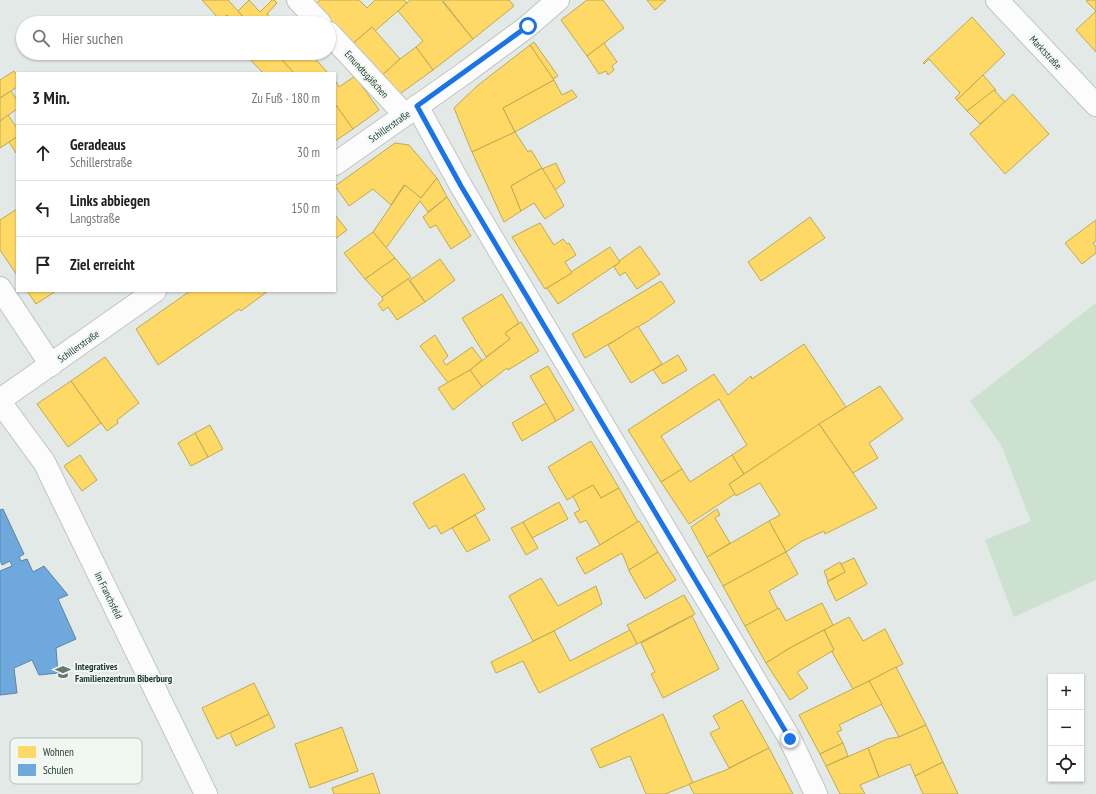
<!DOCTYPE html>
<html lang="de">
<head>
<meta charset="utf-8">
<style>
	body { margin:0; font-family:"PT Sans Narrow",sans-serif; background:#f6f6f6; color:#202124 }
	.controls { position:absolute; right:12px; bottom:12px; display:grid; overflow:hidden; border-radius:0px; box-shadow:0 1px 3px #0004 }
	.controls button { width:36px; height:36px; display:grid; place-items:center; padding:0; border:0; border-bottom:1px solid #e0e0e0; background:#fff; color:#202124; font:20px sans-serif }
	.stop { position:absolute; width:12px; height:12px; margin:-9px; border:3px solid #1a73e8; border-radius:50%; background:#fff }
	.stop.end { background:#1a73e8; border-color:#fff; box-shadow:0 1px 4px #0008 }
	.list { margin:0; padding:0; list-style:none }
	h2 { display:flex; justify-content:space-between; align-items:center; height:52px; margin:0; padding:0 16px; font-size:17px }
	h2 small { font-size:13px; font-weight:400; color:#757577 }
	.list li { display:grid; grid-template-columns:26px 1fr auto; gap:12px; align-items:center; box-sizing:border-box; height:56px; padding:0 16px; border-top:1px solid #e0e0e0 }
	.list b { display:block; font-size:15px; white-space:nowrap }
	.list p { margin:0; font-size:13px; white-space:nowrap; color:#757577 }
	.list em { font-size:13px; font-style:normal; color:#757577 }
	.icon { flex:none; width:22px; height:22px; fill:none; stroke:currentColor; stroke-width:2; stroke-linecap:round; stroke-linejoin:round }
	.map { position:relative; flex:none; width:1096px; height:794px; overflow:hidden }
	.search { position:absolute; background:#fff; box-shadow:0 1px 3px #0004; left:16px; top:16px; width:320px; height:44px; display:flex; align-items:center; gap:10px; box-sizing:border-box; padding:0 14px; border-radius:22px; color:#757577; font-size:15px }
	.panel { position:absolute; background:#fff; box-shadow:0 1px 3px #0004; left:16px; top:72px; width:320px; height:220px; border-radius:0px }
	.map>svg:first-child { display:block }
</style>
</head>
<body>
<div class="map">
<svg width="1096" height="794" viewBox="0 0 1096 794">
	<rect width="100%" height="100%" fill="#e3e9e6"/>
	<path fill="#cde1d0" d="M1096,303V580L1014,617L985,540L1031,521L1001,445L970,401Z"/>
	<g fill="#ffd966" stroke="#bdaa56">
		<path d="M202,0H228L249,23H234L227,15L220,20Z"/>
		<path d="M249,0L260,12L272,0H274L277,3L267,14L275,23H249L238,11Z"/>
		<path d="M320,0H359L367,8L375,0H404L407,3L375,31L372,27L350,46L312,7Z"/>
		<path d="M410,0H441L473,39L433,70L416,47L423,41L398,11Z"/>
		<path d="M444,0H509L514,6L473,39L443,1Z"/>
		<path d="M587,0H603L624,28L587,56L561,20Z"/>
		<path d="M647,0H666L655,10Z"/>
		<path d="M1087,0H1096V11L1086,1Z"/>
		<path d="M1096,11V52L1076,30Z"/>
		<path d="M972,17L1005,54L957,100L955,98L960,93L929,59L924,64L923,63Z"/>
		<path d="M372,27L400,59L379,78L350,46Z"/>
		<path d="M534,42L558,76L553,79L530,45Z"/>
		<path d="M604,43L617,62L612,66L614,70L608,75L606,71L599,74L587,56Z"/>
		<path d="M530,45L554,80L503,108L515,132L472,152L454,108L477,86Z"/>
		<path d="M416,47L433,70L397,96L379,78L400,59Z"/>
		<path d="M244,53H276L294,73H263Z"/>
		<path d="M276,53H310L328,73H294Z"/>
		<path d="M14,71L17,75V87L0,98V80Z"/>
		<path d="M983,75L996,90L967,111L957,100Z"/>
		<path d="M355,76L379,110L353,129L335,104V80L339,87Z"/>
		<path d="M554,80L562,95L572,90L577,97L515,132L503,108Z"/>
		<path d="M994,90L1005,102L980,124L967,111Z"/>
		<path d="M11,91L17,100V109L0,121V98Z"/>
		<path d="M1013,94L1049,134L1005,174L970,134Z"/>
		<path d="M335,104L353,129L335,141Z"/>
		<path d="M8,115L17,128V137L0,148V121Z"/>
		<path d="M515,132L528,152L531,150L542,168L511,186L521,211L504,222L472,152Z"/>
		<path d="M17,137V153H16L9,142Z"/>
		<path d="M395,143L409,145L437,178L421,198L404,185L391,205L373,189L349,206L335,186Z"/>
		<path d="M556,163L565,182L555,190L542,169Z"/>
		<path d="M542,168L556,191L564,206L545,219L534,203L521,211L511,186Z"/>
		<path d="M437,178L447,197L428,212L420,201L386,248L373,232L405,185L421,198Z"/>
		<path d="M447,197L471,236L451,249L436,225L430,228L423,217Z"/>
		<path d="M17,209V275L0,250V220Z"/>
		<path d="M335,215L347,230L335,239Z"/>
		<path d="M810,217L825,238L761,281L748,262Z"/>
		<path d="M1096,220V241L1093,243L1096,247V253L1082,264L1065,243Z"/>
		<path d="M540,223L554,245L563,239L567,244L569,243L576,255L565,262L572,273L545,289L512,237Z"/>
		<path d="M373,232L395,258L365,279L344,253Z"/>
		<path d="M640,246L660,274L637,289L625,272L620,276L614,267L620,262L619,261Z"/>
		<path d="M610,247L620,262L558,304L547,288L572,273L571,272Z"/>
		<path d="M395,258L411,277L382,297L365,279Z"/>
		<path d="M440,259L455,280L425,302L410,280Z"/>
		<path d="M408,279L425,302L397,320L388,307L383,311L378,304L383,300L382,297Z"/>
		<path d="M661,281L675,302L648,321L585,358L572,334Z"/>
		<path d="M27,291H56L36,304Z"/>
		<path d="M190,291H268L241,311L239,309L158,365L136,329Z"/>
		<path d="M502,294L519,323L505,333L510,339L486,357L462,318Z"/>
		<path d="M521,322L539,351L508,370L507,368L482,387L470,370L510,339L505,333Z"/>
		<path d="M638,326L662,364L631,383L608,345Z"/>
		<path d="M435,335L448,356L443,361L446,365L472,347L482,360L470,370L448,383L420,346Z"/>
		<path d="M804,344L846,407L744,474L732,455L747,445L719,399L661,436L682,469L661,482L628,430L714,374L728,395L751,376L752,379Z"/>
		<path d="M678,355L687,370L663,384L653,370Z"/>
		<path d="M105,357L139,403L117,420L118,423L107,431L71,381Z"/>
		<path d="M548,366L574,410L556,421L530,376Z"/>
		<path d="M470,370L482,387L453,410L438,388Z"/>
		<path d="M71,381L101,423L68,447L37,404Z"/>
		<path d="M880,386L903,419L869,443L878,458L853,473L819,424Z"/>
		<path d="M546,403L556,421L522,441L512,423Z"/>
		<path d="M819,424L877,508L825,534L824,531L802,541L786,552L769,521L780,515L760,483L736,496L729,484Z"/>
		<path d="M210,425L223,449L208,457L195,433Z"/>
		<path d="M195,433L208,457L191,466L178,443Z"/>
		<path d="M591,441L619,488L601,498L593,485L567,500L548,467Z"/>
		<path d="M80,455L97,480L82,491L64,466Z"/>
		<path d="M732,455L744,474L729,484L735,494L689,524L661,482L682,469L690,482Z"/>
		<path d="M463,474H464L485,509L441,534L436,525L429,529L413,503Z"/>
		<path d="M593,485L601,498L619,488L638,522L600,545L586,520L580,523L574,513L580,510L573,496Z"/>
		<path d="M559,502L568,519L532,538L523,522Z"/>
		<path d="M717,509L720,515L715,518L730,543L707,557L691,527Z"/>
		<path d="M475,515L490,540L467,552L452,528Z"/>
		<path d="M639,521L658,552L629,570L622,553L585,574L576,558L600,545Z"/>
		<path d="M769,521L786,552L723,586L707,557Z"/>
		<path d="M523,522L538,548L526,555L511,528Z"/>
		<path d="M658,552L676,580L645,599L629,571V570Z"/>
		<path d="M786,552L798,574L769,591L778,609L745,626L723,586Z"/>
		<path d="M854,558L867,584L836,601L827,582L845,572L841,564Z"/>
		<path d="M840,562L845,572L828,581L824,571Z"/>
		<path d="M541,578L558,606L596,586L602,604L554,631L533,641L509,596Z"/>
		<path d="M684,595L695,614L637,644L627,625Z"/>
		<path d="M822,603L833,625L790,648L766,663L745,626L779,608L786,621Z"/>
		<path d="M692,616L719,669L663,698L651,674L655,672L641,643Z"/>
		<path d="M849,617L863,641L885,629L903,664L853,689L832,652L834,650L824,630Z"/>
		<path d="M630,630L637,644L539,693L523,661L496,673L491,662L554,631L570,661Z"/>
		<path d="M824,630L834,650L797,672L808,688L790,700L766,663L790,648Z"/>
		<path d="M896,667L926,725L899,737L869,681Z"/>
		<path d="M869,681L882,704L839,725L842,730L837,732L843,743L820,754L799,715Z"/>
		<path d="M254,683L269,714L217,739L202,708Z"/>
		<path d="M742,700L769,748L729,768L710,733L720,728L713,716Z"/>
		<path d="M269,714L275,727L236,746L230,733Z"/>
		<path d="M663,714L693,783L665,794H646L630,756L600,768L591,749Z"/>
		<path d="M926,725L943,762L915,776L910,764L879,777L868,748L887,739L899,737Z"/>
		<path d="M342,727L358,771L310,788L295,744Z"/>
		<path d="M843,743L848,756L826,766L820,754Z"/>
		<path d="M769,748L793,794H694L689,784L726,770Z"/>
		<path d="M868,748L879,777L860,785L865,794H840L826,766Z"/>
		<path d="M943,762L958,794H923L915,776Z"/>
		<path d="M373,773L380,794H334L332,788Z"/>
	</g>
	<path fill="#6fa8dc" stroke="#5887a8" d="M3,509L24,554L19,557L21,561L27,559L33,572L44,566L68,595L58,599L76,639L56,648L58,673L39,675L32,660L14,668L17,693L0,695V571L12,566L10,561L2,565L0,560V510Z"/>
	<g fill="none" stroke-linecap="round" stroke-linejoin="round">
		<g stroke="#c0c6c3" stroke-width="24">
			<g id="minor">
				<path d="M298,0L320,23"/>
				<path d="M997,0L1096,105"/>
				<path d="M329,33L405,115"/>
				<path d="M417,106L461,186L790,739L816,794"/>
				<path d="M335,164L466,72L528,26L558,0"/>
				<path d="M0,288L51,365"/>
				<path d="M0,400L155,291"/>
				<path d="M0,402L44,462L206,794"/>
			</g>
		</g>
		<use href="#minor" stroke="#fbfcfb" stroke-width="22"/>
	</g>
	<g fill="none" stroke-linecap="round" stroke-linejoin="round">
		<path stroke="#1a73e8" stroke-width="5" d="M528,26L417,106L461,186L790,739"/>
	</g>
	<defs>
		<g id="school-bare" transform="scale(1.2)"><path d="M0-5L7-2L0 1L-7-2ZM-4 1L0 2.5L4 1V4Q0 6-4 4Z" fill="#667870" stroke="#f1f8f3" stroke-width="2.5" paint-order="stroke"/></g>
	</defs>
	<g fill-rule="evenodd">
		<use href="#school-bare" x="63" y="672"/>
	</g>
	<g text-anchor="middle" stroke-width="4" stroke-linejoin="round" paint-order="stroke">
		<g font-size="10" fill="#223b30" stroke="#f1f8f3">
			<text transform="translate(1046 52) rotate(47)" y="4">Marktstraße</text>
			<text transform="translate(367 74) rotate(48)" y="4">Emundtsgäßchen</text>
			<text transform="translate(389 126) rotate(-35)" y="4">Schillerstraße</text>
			<text transform="translate(78 346) rotate(-35)" y="4">Schillerstraße</text>
			<text transform="translate(109 595) rotate(64)" y="4">Im Franchsfeld</text>
		</g>
		<g font-size="10" font-weight="bold" fill="#223b30" stroke="#f1f8f3" text-anchor="start">
			<text x="75" y="670">Integratives<tspan x="75" dy="12">Familienzentrum Biberburg</tspan></text>
		</g>
	</g>
	<rect x="10" y="738" width="132" height="46" rx="6" fill="#f1f8f3" stroke="#b3bfb8" stroke-width="1"/>
	<rect x="18" y="746" width="18" height="12" fill="#ffd966"/>
	<rect x="18" y="764" width="18" height="12" fill="#6fa8dc"/>
	<g font-size="11" fill="#223b30">
		<text x="43" y="756">Wohnen</text>
		<text x="43" y="774">Schulen</text>
	</g>
</svg>
<div class="controls">
<button>+</button>
<button>−</button>
<button><svg class="icon" aria-label="locate" viewBox="0 0 24 24"><circle cx="12" cy="12" r="6"/><path d="M12 2v4M12 18v4M2 12h4M18 12h4"/></svg></button>
</div>
<div class="stop" style="left:528px;top:26px"></div>
<div class="stop end" style="left:790px;top:739px"></div>
<div class="search"><svg class="icon" aria-label="search" viewBox="0 0 24 24"><circle cx="10" cy="10" r="6"/><path d="M15 15l6 6"/></svg>Hier suchen</div>
<section class="panel">
<h2>3 Min.<small>Zu Fuß · 180 m</small></h2>
<ul class="list">
<li><svg class="icon" aria-label="ahead" viewBox="0 0 24 24"><path d="M12 20V5M6 11l6-6 6 6"/></svg><div><b>Geradeaus</b><p>Schillerstraße</p></div><em>30 m</em></li>
<li><svg class="icon" aria-label="left" viewBox="0 0 24 24"><path d="M17 20v-9H6M10 6l-5 5 5 5"/></svg><div><b>Links abbiegen</b><p>Langstraße</p></div><em>150 m</em></li>
<li><svg class="icon" aria-label="arrive" viewBox="0 0 24 24"><path d="M6 21V4h12l-3 4 3 4H6"/></svg><div><b>Ziel erreicht</b></div></li>
</ul>
</section>
</div>
</body>
</html>
